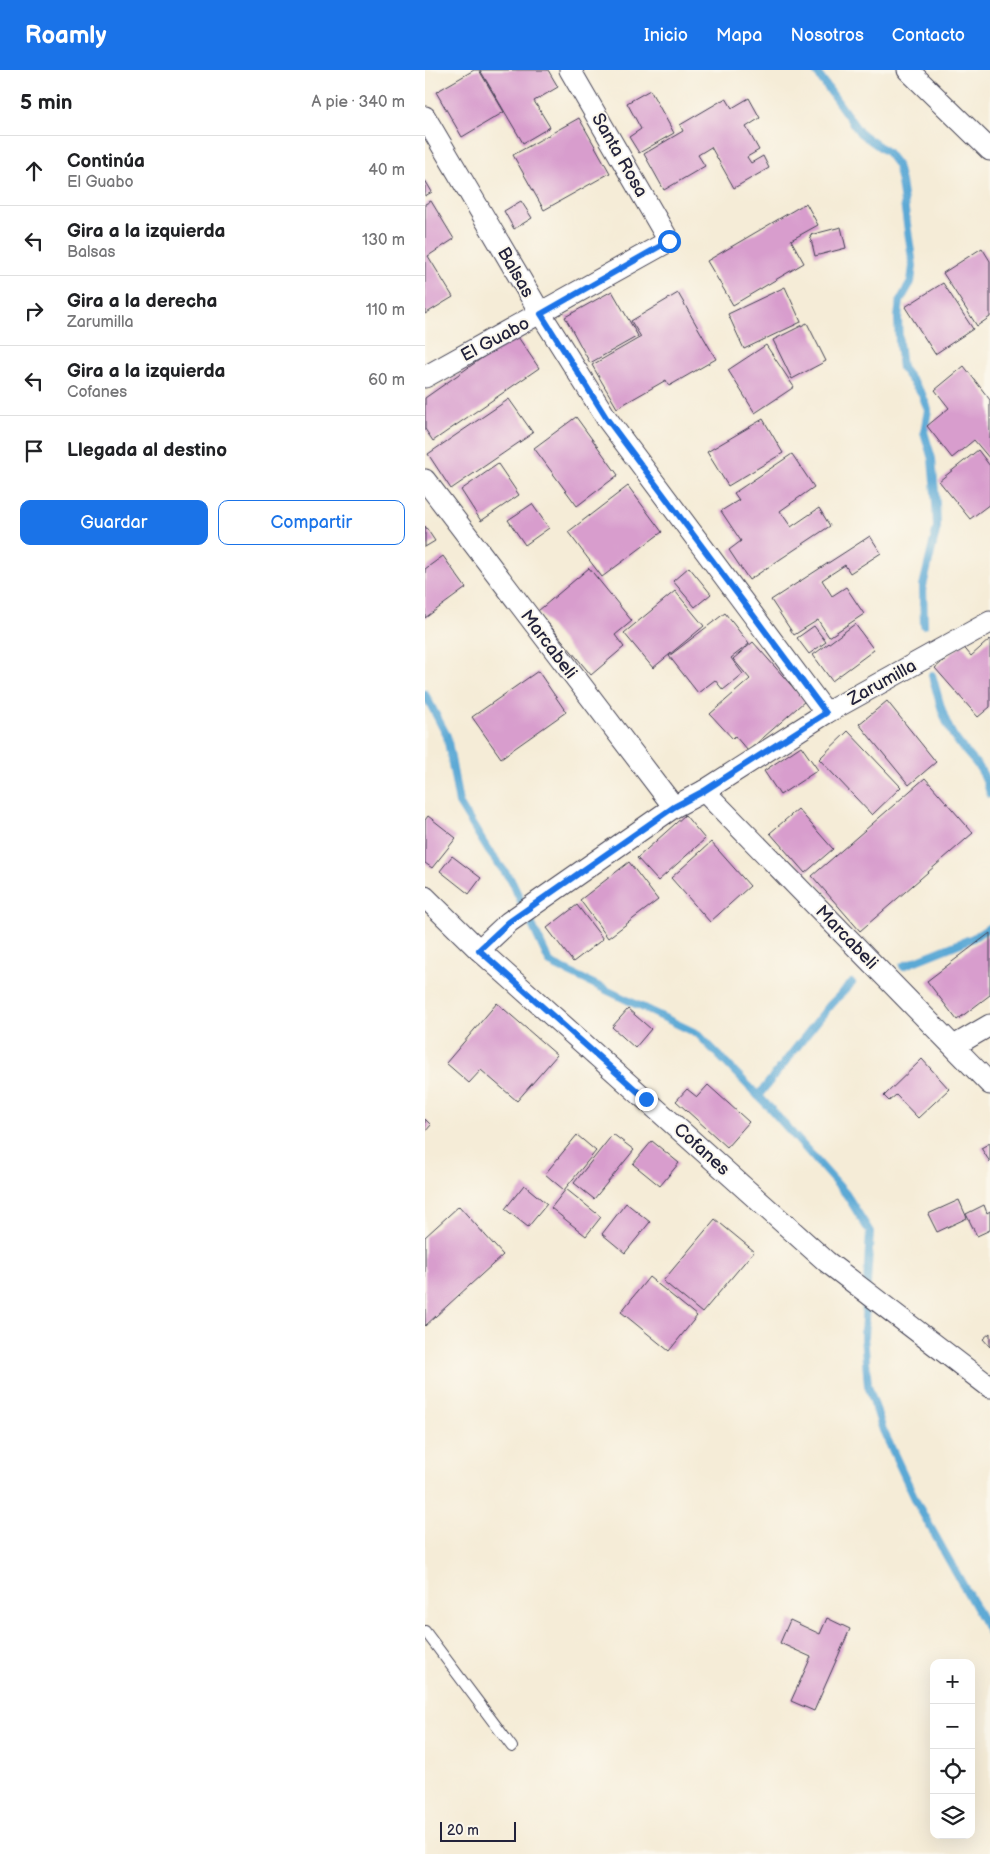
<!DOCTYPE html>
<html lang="es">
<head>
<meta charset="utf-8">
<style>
	body { margin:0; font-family:"Balsamiq Sans",sans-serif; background:#f6f6f6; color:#202124 }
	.controls { position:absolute; right:15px; bottom:15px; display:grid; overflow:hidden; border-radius:10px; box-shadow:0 5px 20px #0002 }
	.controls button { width:45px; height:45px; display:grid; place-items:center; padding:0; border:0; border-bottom:1px solid #e0e0e0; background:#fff; color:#202124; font:25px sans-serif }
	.scale { position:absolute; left:15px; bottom:12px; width:76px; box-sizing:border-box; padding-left:5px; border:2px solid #22223b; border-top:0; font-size:14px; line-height:18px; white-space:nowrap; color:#22223b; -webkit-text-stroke:4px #fbf7ec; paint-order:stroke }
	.stop { position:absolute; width:15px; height:15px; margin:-11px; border:4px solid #1a73e8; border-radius:50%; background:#fff }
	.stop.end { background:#1a73e8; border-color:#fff; box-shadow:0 1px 5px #0008 }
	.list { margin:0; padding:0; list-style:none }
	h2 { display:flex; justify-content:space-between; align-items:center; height:65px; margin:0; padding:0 20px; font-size:21px }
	h2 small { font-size:16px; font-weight:400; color:#757577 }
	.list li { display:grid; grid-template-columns:32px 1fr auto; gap:15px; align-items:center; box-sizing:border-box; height:70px; padding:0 20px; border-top:1px solid #e0e0e0 }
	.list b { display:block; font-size:19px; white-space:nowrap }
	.list p { margin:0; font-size:16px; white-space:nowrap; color:#757577 }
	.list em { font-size:16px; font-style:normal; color:#757577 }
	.actions { display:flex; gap:10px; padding:15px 20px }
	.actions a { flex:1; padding:11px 0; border:1px solid #1a73e8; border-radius:10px; text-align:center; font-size:18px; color:#1a73e8 }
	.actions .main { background:#1a73e8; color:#fff }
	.icon { flex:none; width:28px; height:28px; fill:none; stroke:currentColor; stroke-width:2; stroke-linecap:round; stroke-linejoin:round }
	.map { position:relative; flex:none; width:565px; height:1784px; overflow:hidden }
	header { display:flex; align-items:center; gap:30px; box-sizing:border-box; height:70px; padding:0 25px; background:#1a73e8; color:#fff }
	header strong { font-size:24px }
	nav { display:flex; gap:28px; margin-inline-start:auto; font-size:18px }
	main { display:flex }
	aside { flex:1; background:#fff }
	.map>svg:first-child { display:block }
</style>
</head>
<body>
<header>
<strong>Roamly</strong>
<nav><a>Inicio</a><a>Mapa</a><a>Nosotros</a><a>Contacto</a></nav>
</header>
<main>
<aside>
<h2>5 min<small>A pie · 340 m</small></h2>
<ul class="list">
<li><svg class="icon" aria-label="ahead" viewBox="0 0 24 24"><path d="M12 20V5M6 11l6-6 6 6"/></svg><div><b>Continúa</b><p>El Guabo</p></div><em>40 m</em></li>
<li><svg class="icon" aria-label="left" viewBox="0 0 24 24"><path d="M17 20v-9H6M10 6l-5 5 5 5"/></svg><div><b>Gira a la izquierda</b><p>Balsas</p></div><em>130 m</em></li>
<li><svg class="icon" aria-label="right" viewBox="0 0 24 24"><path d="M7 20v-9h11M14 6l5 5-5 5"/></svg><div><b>Gira a la derecha</b><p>Zarumilla</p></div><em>110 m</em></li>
<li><svg class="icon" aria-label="left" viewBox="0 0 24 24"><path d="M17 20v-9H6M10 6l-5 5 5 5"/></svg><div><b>Gira a la izquierda</b><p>Cofanes</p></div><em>60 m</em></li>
<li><svg class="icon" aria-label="arrive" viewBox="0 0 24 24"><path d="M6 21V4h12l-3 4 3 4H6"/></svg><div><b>Llegada al destino</b></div></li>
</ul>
<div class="actions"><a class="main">Guardar</a><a>Compartir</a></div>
</aside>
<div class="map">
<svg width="565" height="1784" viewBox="0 0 565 1784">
	<rect width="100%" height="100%" fill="#fbf7ec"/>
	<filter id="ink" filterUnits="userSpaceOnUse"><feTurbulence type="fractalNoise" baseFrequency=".02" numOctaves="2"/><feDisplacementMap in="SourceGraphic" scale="10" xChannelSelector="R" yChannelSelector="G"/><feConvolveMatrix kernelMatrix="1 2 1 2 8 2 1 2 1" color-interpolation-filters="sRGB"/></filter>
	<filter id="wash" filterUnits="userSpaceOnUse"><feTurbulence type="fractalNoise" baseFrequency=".0096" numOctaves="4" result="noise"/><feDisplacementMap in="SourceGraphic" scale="20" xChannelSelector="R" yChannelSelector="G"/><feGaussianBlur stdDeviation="1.12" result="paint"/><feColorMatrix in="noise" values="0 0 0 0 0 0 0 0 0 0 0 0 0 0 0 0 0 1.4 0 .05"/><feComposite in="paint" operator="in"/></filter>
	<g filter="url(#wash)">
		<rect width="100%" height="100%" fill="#f5ecd7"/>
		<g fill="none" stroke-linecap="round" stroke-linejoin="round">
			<g stroke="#5ca9d5" stroke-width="8">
				<path d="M390,0L435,63L462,82L472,95L476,112L488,196L486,212L475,231L473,248L474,273L477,298L497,324L503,340L499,362L507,389L511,434L512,457L498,516L499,555"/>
				<path d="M507,605C513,625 517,647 528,665C544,690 558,692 565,724"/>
				<path d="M0,624L22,666L34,733L63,780L86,810L125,893L273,964L344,1037L421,1124L445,1162L439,1266L443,1315L458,1360L493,1435L565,1563"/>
				<path d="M478,896L548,868L565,857"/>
				<path d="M333,1026L405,935L427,913"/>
			</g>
		</g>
		<g id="blocks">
			<g fill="#d89dcd">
				<path d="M49,0H54L79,42L37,67L11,22Z"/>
				<path d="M55,0H123L133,17L109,31L125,57L98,73Z"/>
				<path d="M225,20L249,63L214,83L204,67L216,59L202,33Z"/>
				<path d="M301,28L307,38L324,28L335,48L321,57L334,80L322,87L326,93L338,86L344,98L309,118L286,77L273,85L280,96L239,120L219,84L258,61L255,55Z"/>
				<path d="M154,48L185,103L119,140L88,85Z"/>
				<path d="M0,110L7,122L0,126Z"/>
				<path d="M6,131L29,169L3,186L28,227L0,244V134Z"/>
				<path d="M96,131L107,148L89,159L79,141Z"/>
				<path d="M381,133L393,155L366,170L379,193L308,235L282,191Z"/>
				<path d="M416,157L421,178L390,186L385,165Z"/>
				<path d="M557,178L565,191V247L552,256L518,203Z"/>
				<path d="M518,213L548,259L510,284L480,237Z"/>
				<path d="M360,217L376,252L319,279L303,244Z"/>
				<path d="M187,221L213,266L165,293L140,247Z"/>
				<path d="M253,223L291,289L244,316L241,310L192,338L167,295L216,267L206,251Z"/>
				<path d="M382,253L401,291L367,309L348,270Z"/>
				<path d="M91,264L114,298L8,371L0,359V328Z"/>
				<path d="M341,275L369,317L330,343L303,300Z"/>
				<path d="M539,296L565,330V389L549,370L527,388L502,356L524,338L510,320Z"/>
				<path d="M84,329L108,363L26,419L3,384Z"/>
				<path d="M151,347L193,405L152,436L109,378Z"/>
				<path d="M338,349L358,383L303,416L282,382Z"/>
				<path d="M553,380L565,396V434L545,449L514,411Z"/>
				<path d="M367,384L389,417L355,441L366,457L394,438L405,456L324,510L304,480L316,471L296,441L314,430L309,423Z"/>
				<path d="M73,394L94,425L56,451L36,420Z"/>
				<path d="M203,416L237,462L177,507L143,462Z"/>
				<path d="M107,434L124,458L100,475L83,450Z"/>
				<path d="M0,456L10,471L0,477Z"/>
				<path d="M445,466L456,483L425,503L420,495L397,510L407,526L421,517L439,544L404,567L393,550L369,565L346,530Z"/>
				<path d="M18,486L41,518L0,548V499Z"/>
				<path d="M264,497L286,524L270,537L248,511Z"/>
				<path d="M164,498L207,551L190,565L199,577L166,605L113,541Z"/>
				<path d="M250,521L279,556L228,598L199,563Z"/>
				<path d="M300,543L324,574L306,588L318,604L298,620L290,610L273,623L244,586Z"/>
				<path d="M430,554L449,580L407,611L388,585Z"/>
				<path d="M389,556L401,572L384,584L372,568Z"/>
				<path d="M565,569V637L553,647L510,598L537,575L546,586Z"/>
				<path d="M328,572L380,631L323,681L310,666L308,669L285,644L325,609L308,589Z"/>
				<path d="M113,601L141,642L76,688L47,647Z"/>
				<path d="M462,631L511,692L484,715L434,654Z"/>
				<path d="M423,661L476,717L447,745L394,689Z"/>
				<path d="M376,676L393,700L355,725L339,701Z"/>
				<path d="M500,708L548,763L435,861L387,806Z"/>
				<path d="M373,739L408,779L380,803L345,763Z"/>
				<path d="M260,745L280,769L233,811L212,788Z"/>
				<path d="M3,746L31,768L7,798L0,793V750Z"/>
				<path d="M286,772L325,816L285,852L246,808Z"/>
				<path d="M27,786L56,808L44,824L15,801Z"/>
				<path d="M204,792L233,830L183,868L155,830Z"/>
				<path d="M152,835L178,869L148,892L122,858Z"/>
				<path d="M565,863V925L532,950L502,911Z"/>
				<path d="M72,933L132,985L92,1031L56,1000L44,1013L21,993Z"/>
				<path d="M203,939L226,959L210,978L187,957Z"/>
				<path d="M497,989L524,1019L493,1048L471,1025L464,1031L459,1026Z"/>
				<path d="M283,1015L324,1052L302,1077L251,1031L262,1019L272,1027Z"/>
				<path d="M0,1049L6,1055L0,1062Z"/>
				<path d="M188,1064L209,1080L169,1129L149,1113Z"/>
				<path d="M152,1065L171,1081L139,1120L120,1104Z"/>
				<path d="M227,1071L254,1093L235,1116L208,1094Z"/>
				<path d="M565,1073V1092L556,1078Z"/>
				<path d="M99,1115L122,1134L103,1157L80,1139Z"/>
				<path d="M141,1119L176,1147L161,1166L126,1138Z"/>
				<path d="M534,1130L542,1148L512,1162L503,1144Z"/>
				<path d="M201,1133L225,1152L200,1183L177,1164Z"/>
				<path d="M559,1135L562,1143L565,1141V1160L552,1166L541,1144Z"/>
				<path d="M34,1136L78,1185L0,1256V1167Z"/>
				<path d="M290,1149L329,1181L277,1243L238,1211Z"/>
				<path d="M224,1207L272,1246L244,1281L196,1242Z"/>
				<path d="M565,1263V1277L558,1269Z"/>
				<path d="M402,1548L425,1559L389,1641L366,1631L386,1587L355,1573L365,1550L395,1564Z"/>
			</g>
		</g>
	</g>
	<g filter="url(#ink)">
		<use href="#blocks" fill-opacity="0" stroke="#424052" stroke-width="1"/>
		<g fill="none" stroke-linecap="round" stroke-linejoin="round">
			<g stroke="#424052" stroke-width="12">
				<path id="service" d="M0,1561L87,1677"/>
			</g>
			<g stroke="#424052" stroke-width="23">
				<g id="minor">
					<path d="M483,0L565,80"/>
					<path d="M0,47L116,244L182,349L401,643"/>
					<path d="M0,307L244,171L145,0"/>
					<path d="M0,410L249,737"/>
					<path d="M279,721L565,1014"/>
					<path d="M0,827L54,880L402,1192L565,1317"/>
					<path d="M54,880L84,852L249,737L279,721L401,643L565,552"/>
					<path d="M529,976L565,955"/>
				</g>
			</g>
			<use href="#service" stroke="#fff" stroke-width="10"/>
			<use href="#minor" stroke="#fff" stroke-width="21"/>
		</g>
	</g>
	<g fill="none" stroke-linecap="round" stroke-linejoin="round" filter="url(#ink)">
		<path stroke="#1a73e8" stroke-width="6" d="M221,1029L54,880L84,852L249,737L279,721L401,643L182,349L116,244L244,171"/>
	</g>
	<g text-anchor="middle" stroke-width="4" stroke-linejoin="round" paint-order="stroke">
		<g font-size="18" fill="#22223b" stroke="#fbf7ec">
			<text transform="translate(195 85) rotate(60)" y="6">Santa Rosa</text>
			<text transform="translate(91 202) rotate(60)" y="6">Balsas</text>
			<text transform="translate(70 269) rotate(-28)" y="6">El Guabo</text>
			<text transform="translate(124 574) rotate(53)" y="6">Marcabeli</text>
			<text transform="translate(457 612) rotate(-29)" y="6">Zarumilla</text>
			<text transform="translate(422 867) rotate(46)" y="6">Marcabeli</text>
			<text transform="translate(277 1079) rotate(42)" y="6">Cofanes</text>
		</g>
	</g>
</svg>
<div class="controls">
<button>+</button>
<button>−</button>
<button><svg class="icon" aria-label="locate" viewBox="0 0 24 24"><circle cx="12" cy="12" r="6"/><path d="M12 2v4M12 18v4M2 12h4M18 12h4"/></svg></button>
<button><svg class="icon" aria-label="layers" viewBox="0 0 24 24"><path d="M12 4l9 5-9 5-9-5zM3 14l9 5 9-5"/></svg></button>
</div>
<div class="scale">20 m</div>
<div class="stop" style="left:244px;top:171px"></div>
<div class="stop end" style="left:221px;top:1029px"></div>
</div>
</main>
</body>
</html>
